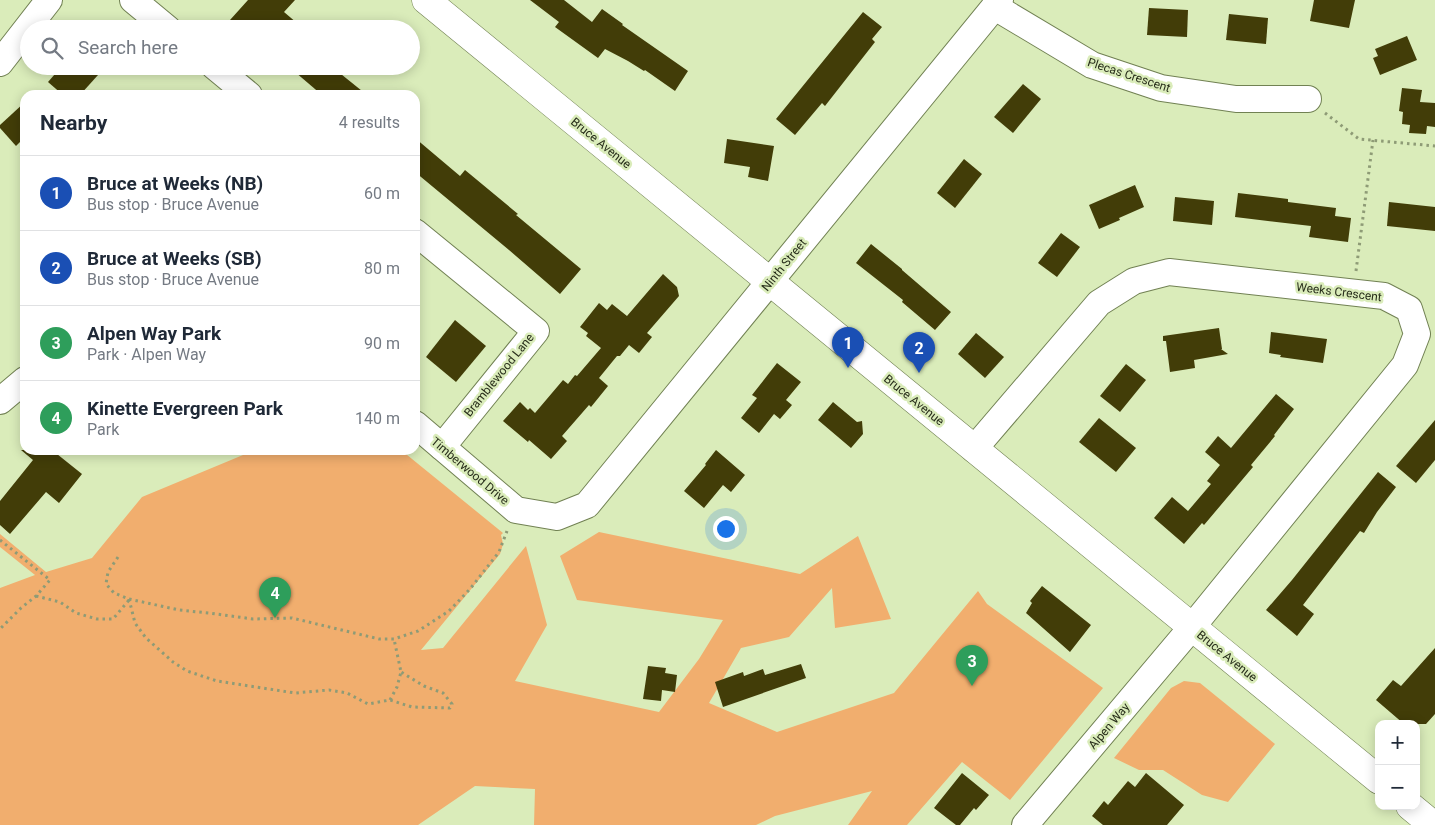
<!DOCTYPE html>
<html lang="en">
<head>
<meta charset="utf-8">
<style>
	body { margin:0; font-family:Roboto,sans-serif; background:#f6f6f7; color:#1f2937 }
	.controls { position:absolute; right:15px; bottom:15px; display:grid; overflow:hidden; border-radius:10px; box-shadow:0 2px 12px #0003 }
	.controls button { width:45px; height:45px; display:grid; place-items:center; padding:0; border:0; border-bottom:1px solid #e0e1e3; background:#fff; color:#1f2937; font:25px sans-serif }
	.you { position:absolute; left:725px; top:528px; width:18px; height:18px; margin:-12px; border:4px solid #fff; border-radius:50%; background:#1a73e8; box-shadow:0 0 0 8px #1a73e833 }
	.badge { display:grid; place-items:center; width:32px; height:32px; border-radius:50%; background:#985dd4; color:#fff; font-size:16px; font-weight:700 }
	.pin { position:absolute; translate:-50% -41px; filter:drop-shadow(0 1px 2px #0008) }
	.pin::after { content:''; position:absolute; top:26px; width:18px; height:15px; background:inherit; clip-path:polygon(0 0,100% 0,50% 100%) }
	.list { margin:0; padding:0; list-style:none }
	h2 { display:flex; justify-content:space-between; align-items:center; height:65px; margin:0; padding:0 20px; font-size:21px }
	h2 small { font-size:16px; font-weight:400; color:#747a83 }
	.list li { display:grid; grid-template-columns:32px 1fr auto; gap:15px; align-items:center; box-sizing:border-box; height:75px; padding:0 20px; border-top:1px solid #e0e1e3 }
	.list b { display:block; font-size:19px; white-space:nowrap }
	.list p { margin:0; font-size:16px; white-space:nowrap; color:#747a83 }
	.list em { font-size:16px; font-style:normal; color:#747a83 }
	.icon { flex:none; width:28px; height:28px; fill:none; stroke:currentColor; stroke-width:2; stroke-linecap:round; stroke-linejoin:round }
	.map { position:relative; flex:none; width:1435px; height:825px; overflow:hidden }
	.search { position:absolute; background:#fff; box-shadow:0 2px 12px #0003; left:20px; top:20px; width:400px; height:55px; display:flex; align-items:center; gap:12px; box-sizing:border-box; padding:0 18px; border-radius:28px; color:#747a83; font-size:19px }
	.panel { position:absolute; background:#fff; box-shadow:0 2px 12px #0003; left:20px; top:90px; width:400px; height:365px; border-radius:15px }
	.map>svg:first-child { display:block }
</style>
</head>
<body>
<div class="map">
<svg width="1435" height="825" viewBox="0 0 1435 825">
	<rect width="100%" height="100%" fill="#daecba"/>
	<g fill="#f1ae6e">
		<path d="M247,450H401L503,533L501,535L503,544L500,554L421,650L443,648L526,546L547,625L515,681L659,712L699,659L723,620L577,600L560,556L599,532L800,574L858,536L891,619L835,628L832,588L789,637L741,648L709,703L777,732L894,693L978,591L987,604L1103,688L1010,800L962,762L907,825H848L872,791L775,816L756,825H534L535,789L475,786L418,825H0V588L35,575L0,547V534L46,572L92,558L142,497L243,455Z"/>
		<path d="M1184,681L1200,683L1275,744L1228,802L1202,795L1163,770H1139L1114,758L1171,688Z"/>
	</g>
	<g fill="#423d08">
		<path d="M248,0H295L284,12L304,29H239L230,20Z"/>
		<path d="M530,0H564L592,22L602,9L623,24L622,25L688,71L675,91L645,70L644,71L628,61L605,49L598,58L555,27L559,22Z"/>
		<path d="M1314,0H1355L1349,28L1310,21Z"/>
		<path d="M1149,8L1188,10L1187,37L1147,35Z"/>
		<path d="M863,12L882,27L872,39L875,42L825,106L822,103L795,135L776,119Z"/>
		<path d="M1229,14L1268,18L1266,44L1226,40Z"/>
		<path d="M1407,36L1417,60L1380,75L1373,58L1378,56L1375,49Z"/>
		<path d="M62,66H89L98,75L80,95H63L48,82Z"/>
		<path d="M288,66H331L367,95H322Z"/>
		<path d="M1023,84L1041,99L1013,133L994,117Z"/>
		<path d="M1402,88L1422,90L1420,102L1435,103V127L1427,126L1426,134L1409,133L1410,125L1402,124L1403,112L1399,111Z"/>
		<path d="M25,102V137L16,146L0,128V125Z"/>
		<path d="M415,138L460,176L465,170L518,214L516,215L581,269L560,294L509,250L415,172Z"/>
		<path d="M727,139L774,146L768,181L748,177L750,167L724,163Z"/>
		<path d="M964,159L982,174L955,208L937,193Z"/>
		<path d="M1135,185L1144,207L1119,218L1120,220L1099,229L1089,205Z"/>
		<path d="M1238,193L1288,199V202L1336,208L1335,216L1351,218L1348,242L1309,237L1311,226L1235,217Z"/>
		<path d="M1175,197L1214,201L1212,225L1173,221Z"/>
		<path d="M1389,202L1435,207V231L1387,226Z"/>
		<path d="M1061,233L1080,247L1057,277L1038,263Z"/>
		<path d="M871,244L902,269V270L951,312L935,330L902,302L903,300L856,263Z"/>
		<path d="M663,274L677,287L679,296L647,333L652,337L639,353L629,345L620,356H617L599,378L608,386L591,407L589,405L562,436L567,441L551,459L529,440L528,442L503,421L520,402L528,410L530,408L535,413L563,380L568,384L575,375L577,376L601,348L586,336L588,333L580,327L599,303L607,310L612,304L627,316Z"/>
		<path d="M455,320L486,346L456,382L426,357Z"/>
		<path d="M1219,328L1222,349H1221L1228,354L1194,360L1195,368L1170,372L1166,341H1163V336Z"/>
		<path d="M1271,332L1327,339L1323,363L1280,357L1281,355L1269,353Z"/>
		<path d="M976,333L1004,357L985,378L958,354Z"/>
		<path d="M777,363L801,382L786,400L792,405L780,419L774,414L759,433L741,418L757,398L752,395Z"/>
		<path d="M1126,364L1146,380L1120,412L1100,396Z"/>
		<path d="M1276,394L1294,409L1274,435L1275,436L1251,465L1253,467L1204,525L1202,523L1184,544L1154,518L1172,497L1188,511L1211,484L1207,481L1220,465L1205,452L1218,436L1231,448Z"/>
		<path d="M833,402L857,422L862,421L863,434L851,448L818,420Z"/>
		<path d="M1099,418L1136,448L1116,472L1079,442Z"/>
		<path d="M1435,420V460L1416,483L1396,466Z"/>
		<path d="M21,450H52L82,474L59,503L46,492L10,534L0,525V501L33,460Z"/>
		<path d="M716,450L745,475L731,492L723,485L704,508L684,491L706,465L705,464Z"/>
		<path d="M1378,472L1396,487L1377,512L1364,533L1360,531L1303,605L1314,614L1297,636L1266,610L1292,580Z"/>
		<path d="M1042,586L1091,625L1070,652L1026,613L1032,603L1030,601Z"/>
		<path d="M1435,648V714L1426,724H1404L1376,700L1393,680L1401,686Z"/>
		<path d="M801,664L806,678L723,707L715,682L743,672L744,676L763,669L765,675Z"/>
		<path d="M648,666L666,668L665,673L677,675L675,692L662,690L661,701L643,699Z"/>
		<path d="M962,773L989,795L976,810L974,808L960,825H956L934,808Z"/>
		<path d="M1146,773L1184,805L1167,825H1103L1092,816L1104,801L1108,805L1128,781L1135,787Z"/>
	</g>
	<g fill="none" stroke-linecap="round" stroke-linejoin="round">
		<g stroke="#718153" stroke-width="28">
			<g id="minor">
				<path d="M133,0L168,29"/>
				<path d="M995,7L1092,65L1161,88L1236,99H1308"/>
				<path d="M0,63L49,0"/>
				<path d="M214,66L249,95"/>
				<path d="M415,232L536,331L442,447"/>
				<path d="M0,401L25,380"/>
				<path d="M415,424L516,510L557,517L587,505L1000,0"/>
				<path d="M974,449L1099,303L1134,281L1169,272L1384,296L1409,309L1417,334L1405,365L1192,627L1025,825"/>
			</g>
		</g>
		<g stroke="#718153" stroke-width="29">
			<g id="tertiary">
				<path d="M426,0L1379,780"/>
				<path d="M1410,806L1433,825"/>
			</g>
		</g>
		<g stroke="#8e9b76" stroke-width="3" stroke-dasharray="2.5 4" stroke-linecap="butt">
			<path d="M1325,113L1359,139L1435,146"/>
			<path d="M1356,271L1373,140"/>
			<path d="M0,540L50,580L36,596L21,608L0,629"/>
			<path d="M118,557L108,572L106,584L114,593L129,599L179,610L209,613L253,619L292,618L379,639H394L418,631L449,611L470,589L499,552L507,531"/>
			<path d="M36,596L60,602L76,613L97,619H113L129,600"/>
			<path d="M129,599L135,623L146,638L173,662L187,671L217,681L295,693L329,690L347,693L368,704L390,700L412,707L450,708L452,704L443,693L424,686L401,672"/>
			<path d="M390,700L397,687L401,672L394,639"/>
		</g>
		<use href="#minor" stroke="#fff" stroke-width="26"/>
		<use href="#tertiary" stroke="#fff" stroke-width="28"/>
	</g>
	<g text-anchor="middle" stroke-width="5" stroke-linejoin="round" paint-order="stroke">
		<g font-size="12" fill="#272d1a" stroke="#daecba">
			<text transform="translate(1129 75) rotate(18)" y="4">Plecas Crescent</text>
			<text transform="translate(601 143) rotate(39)" y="4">Bruce Avenue</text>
			<text transform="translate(784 265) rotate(-51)" y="4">Ninth Street</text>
			<text transform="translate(1339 292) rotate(7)" y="4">Weeks Crescent</text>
			<text transform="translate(499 375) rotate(-51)" y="4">Bramblewood Lane</text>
			<text transform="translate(914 400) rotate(39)" y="4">Bruce Avenue</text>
			<text transform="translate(470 471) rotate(40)" y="4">Timberwood Drive</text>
			<text transform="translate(1227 656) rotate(39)" y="4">Bruce Avenue</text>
			<text transform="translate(1109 726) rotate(-50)" y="4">Alpen Way</text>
		</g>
	</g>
</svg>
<div class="controls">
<button>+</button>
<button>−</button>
</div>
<div class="you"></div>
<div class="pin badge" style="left:848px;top:368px;background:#1a4fb4">1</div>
<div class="pin badge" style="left:919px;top:373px;background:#1a4fb4">2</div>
<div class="pin badge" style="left:972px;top:686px;background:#2e9e5b">3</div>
<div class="pin badge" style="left:275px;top:618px;background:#2e9e5b">4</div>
<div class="search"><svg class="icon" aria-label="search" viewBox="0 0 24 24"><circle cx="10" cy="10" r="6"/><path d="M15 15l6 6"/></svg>Search here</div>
<section class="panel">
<h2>Nearby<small>4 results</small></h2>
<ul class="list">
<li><span class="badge" style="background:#1a4fb4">1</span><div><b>Bruce at Weeks (NB)</b><p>Bus stop · Bruce Avenue</p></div><em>60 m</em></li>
<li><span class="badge" style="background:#1a4fb4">2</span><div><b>Bruce at Weeks (SB)</b><p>Bus stop · Bruce Avenue</p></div><em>80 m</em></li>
<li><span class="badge" style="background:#2e9e5b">3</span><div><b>Alpen Way Park</b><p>Park · Alpen Way</p></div><em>90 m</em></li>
<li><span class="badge" style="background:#2e9e5b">4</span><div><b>Kinette Evergreen Park</b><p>Park</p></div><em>140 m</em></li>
</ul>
</section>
</div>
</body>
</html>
